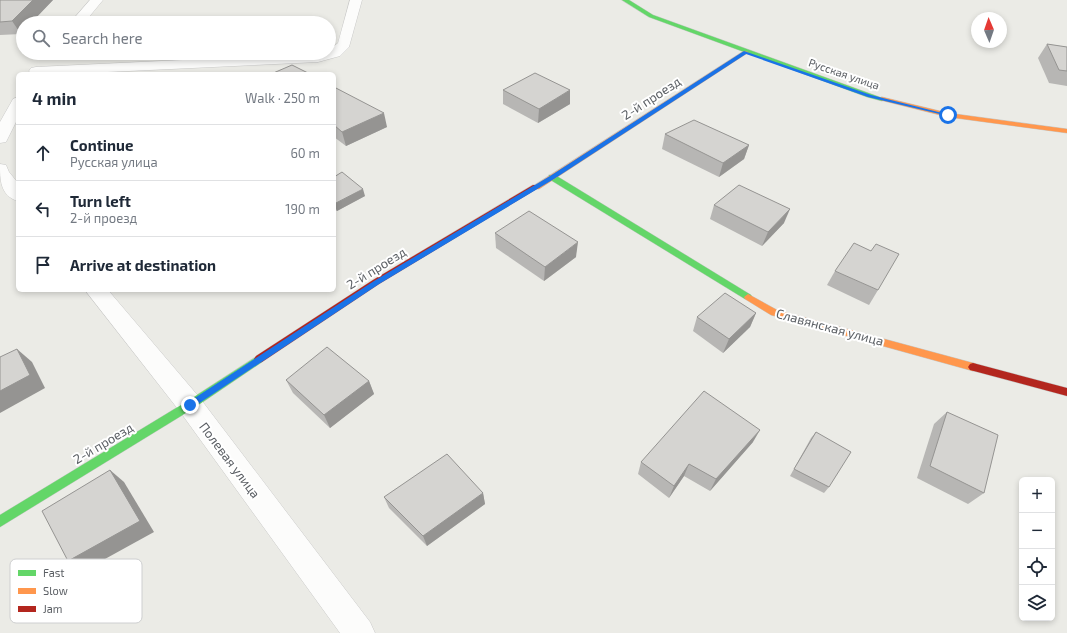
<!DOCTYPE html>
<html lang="en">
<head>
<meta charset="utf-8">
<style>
	body { margin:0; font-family:"Exo 2",sans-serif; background:#f6f6f7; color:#1f2937 }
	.controls { position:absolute; right:12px; bottom:12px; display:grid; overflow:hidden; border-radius:6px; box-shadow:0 2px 6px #0003 }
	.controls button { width:36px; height:36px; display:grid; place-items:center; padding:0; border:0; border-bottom:1px solid #e0e1e3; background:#fff; color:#1f2937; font:20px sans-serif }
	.compass { position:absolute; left:971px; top:12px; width:36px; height:36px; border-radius:50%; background:#fff; box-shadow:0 2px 6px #0003; rotate:358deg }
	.stop { position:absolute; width:12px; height:12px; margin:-9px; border:3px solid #1a73e8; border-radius:50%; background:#fff }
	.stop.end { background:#1a73e8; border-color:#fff; box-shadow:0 1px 4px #0008 }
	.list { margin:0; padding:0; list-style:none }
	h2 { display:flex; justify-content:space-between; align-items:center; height:52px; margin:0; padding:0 16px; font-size:17px }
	h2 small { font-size:13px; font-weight:400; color:#747a83 }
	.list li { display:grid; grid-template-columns:26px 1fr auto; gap:12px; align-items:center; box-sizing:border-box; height:56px; padding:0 16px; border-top:1px solid #e0e1e3 }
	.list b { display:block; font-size:15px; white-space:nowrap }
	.list p { margin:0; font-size:13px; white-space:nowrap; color:#747a83 }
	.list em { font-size:13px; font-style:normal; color:#747a83 }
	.icon { flex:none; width:22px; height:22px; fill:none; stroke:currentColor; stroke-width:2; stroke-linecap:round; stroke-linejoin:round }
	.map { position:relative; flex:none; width:1067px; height:633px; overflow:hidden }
	.search { position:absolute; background:#fff; box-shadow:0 2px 6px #0003; left:16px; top:16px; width:320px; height:44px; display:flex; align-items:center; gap:10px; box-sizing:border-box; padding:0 14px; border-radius:22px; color:#747a83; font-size:15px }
	.panel { position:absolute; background:#fff; box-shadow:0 2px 6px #0003; left:16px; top:72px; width:320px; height:220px; border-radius:6px }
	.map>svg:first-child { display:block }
</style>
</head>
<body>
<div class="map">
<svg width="1067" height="633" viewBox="0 0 1067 633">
	<rect width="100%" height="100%" fill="#ebebe6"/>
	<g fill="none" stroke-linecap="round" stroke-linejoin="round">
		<g stroke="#c9c9c8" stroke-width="1">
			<g id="street">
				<path d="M90,0H103L84,23H70Z"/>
				<path d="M350,0H362L349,47L340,56L318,62L65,74H31L29,71L31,68L36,67L329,53V50L338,43Z"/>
				<path d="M18,97V118L6,142L0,143V122L13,99Z"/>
				<path d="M0,164L6,165L9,172L18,183V201C0,196 0,179 0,164Z"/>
				<path d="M85,290H108L199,397L370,622L375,633H340L181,413Z"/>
			</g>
		</g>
		<g stroke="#c7c8c6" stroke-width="1">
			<g id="fast">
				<path d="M622,0H629L653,15L885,99L882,101L867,97L649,17Z"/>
				<path d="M549,175H555L751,295L752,297L751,299H745L549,179Z"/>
				<path d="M259,355L262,356L264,359L262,362L194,408L0,527V515L186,402Z"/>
			</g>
		</g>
		<g stroke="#c7c8c6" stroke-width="1">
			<g id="slow">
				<path d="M744,51L749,52L539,189H533L532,187Z"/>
				<path d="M882,97L948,113L1067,129V133L948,117L880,100L879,99Z"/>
				<path d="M748,294L777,310L973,363L976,364L978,367L976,370L973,371L771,315L745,299L744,297Z"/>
			</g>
		</g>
		<g stroke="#c7c8c6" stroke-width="1">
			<g id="jam">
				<path d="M533,185H539L540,187L379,284L262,362L259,363L256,362L254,359L256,356L373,280Z"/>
				<path d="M973,363L1067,388V396L970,370L968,367L970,364Z"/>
			</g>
		</g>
		<use href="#street" fill="#fcfcfb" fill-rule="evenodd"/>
		<use href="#fast" fill="#63d668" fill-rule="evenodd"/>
		<use href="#slow" fill="#ff974d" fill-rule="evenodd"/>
		<use href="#jam" fill="#b3261e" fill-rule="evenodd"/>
	</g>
	<g fill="#b7b6b4">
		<path d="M0,0H53L31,23H23V32L21,34L0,35Z"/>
		<path d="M1047,44L1067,47V86L1049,83L1038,58Z"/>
		<path d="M334,87L387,127L346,146L334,137Z"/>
		<path d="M503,90L570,104L538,123L503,104Z"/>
		<path d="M665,134L749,145L744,159L719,177L662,149Z"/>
		<path d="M334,177L365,196L337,211L334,209Z"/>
		<path d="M714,205L784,223L762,246L710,219Z"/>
		<path d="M495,233L576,257L544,281L496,248Z"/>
		<path d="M835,271L878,290L869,305L827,285Z"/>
		<path d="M756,313L750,327L723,353L693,331L697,317Z"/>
		<path d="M286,380L369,381L374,394L330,428L293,393Z"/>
		<path d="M947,412L984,493L968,504L917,478L934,424Z"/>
		<path d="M816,432L829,487L824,493L790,476L811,438Z"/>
		<path d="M753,442L710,491L684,476L669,498L638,474L641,462Z"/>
		<path d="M483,493L485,504L427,546L389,508L384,497Z"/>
	</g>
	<g fill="#959492">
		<path d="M33,0H53L31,23H23V32L21,34L12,21Z"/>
		<path d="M570,90V104L538,123L539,109Z"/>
		<path d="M384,113L387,127L346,146L342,132Z"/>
		<path d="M749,145L744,159L719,177L723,163Z"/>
		<path d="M363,189L365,196L337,211L334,204Z"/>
		<path d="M790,209L784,223L762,246L768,232Z"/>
		<path d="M578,242L576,257L544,281L545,267Z"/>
		<path d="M249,290H254L250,292Z"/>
		<path d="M756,313L750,327L723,353L729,339Z"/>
		<path d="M17,349L32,362L45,388L0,413V391Z"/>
		<path d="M369,381L374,394L330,428L324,415Z"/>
		<path d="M760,430L753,442L710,491L716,479Z"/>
		<path d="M689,464L684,476L669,498L674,486Z"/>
		<path d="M110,470L124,482L154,532L85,570L68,561Z"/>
		<path d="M483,493L485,504L427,546L423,536Z"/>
	</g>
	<g fill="#d5d4d1" stroke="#959492">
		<path d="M0,0H33L12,21L0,22Z"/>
		<path d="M1047,44L1067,47V71L1059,70Z"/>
		<path d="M292,65L310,74H271Z"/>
		<path d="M535,73L570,90L539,109L503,90Z"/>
		<path d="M334,87L384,113L342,132L334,125Z"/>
		<path d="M694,120L749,145L723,163L665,134Z"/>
		<path d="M342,172L363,189L334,204V177Z"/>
		<path d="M739,185L790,209L768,232L714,205Z"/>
		<path d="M529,211L578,242L545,267L495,233Z"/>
		<path d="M854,243L871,251L876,244L899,254L878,290L835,271Z"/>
		<path d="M725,293L756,313L729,339L697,317Z"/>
		<path d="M327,347L369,381L324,415L286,380Z"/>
		<path d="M17,349L30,375L0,391V357Z"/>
		<path d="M704,391L760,430L716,479L689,464L674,486L641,462Z"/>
		<path d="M947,412L998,435L984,493L930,466Z"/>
		<path d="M816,432L851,452L829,487L794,469Z"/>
		<path d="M447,454L483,493L423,536L384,497Z"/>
		<path d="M110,470L140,521L68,561L42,511Z"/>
	</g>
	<path fill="#1a73e8" d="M744,51L871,95L950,115L948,116L868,97L746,54L554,179L379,284L192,408H187V403L374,281L550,176Z"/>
	<g text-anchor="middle" stroke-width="4" stroke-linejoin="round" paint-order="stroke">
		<g font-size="11" fill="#5b5f64" stroke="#fff">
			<text transform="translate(844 74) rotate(19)" y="4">Русская улица</text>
		</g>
		<g font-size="13" fill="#5b5f64" stroke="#fff">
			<text transform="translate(651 98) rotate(-33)" y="5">2-й проезд</text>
			<text transform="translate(376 268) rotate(-32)" y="5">2-й проезд</text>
			<text transform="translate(830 327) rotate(15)" y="5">Славянская улица</text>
			<text transform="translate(103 443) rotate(-31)" y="5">2-й проезд</text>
			<text transform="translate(230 460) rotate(53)" y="5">Полевая улица</text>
		</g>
	</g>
	<rect x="10" y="559" width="132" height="64" rx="6" fill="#fff" stroke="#cecfd0" stroke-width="1"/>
	<rect x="18" y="570" width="18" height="6" fill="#63d668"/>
	<rect x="18" y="588" width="18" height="6" fill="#ff974d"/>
	<rect x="18" y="606" width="18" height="6" fill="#b3261e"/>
	<g font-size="11" fill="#5b5f64">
		<text x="43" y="577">Fast</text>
		<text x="43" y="595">Slow</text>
		<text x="43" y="613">Jam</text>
	</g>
</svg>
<div class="controls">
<button>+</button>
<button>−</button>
<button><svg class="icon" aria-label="locate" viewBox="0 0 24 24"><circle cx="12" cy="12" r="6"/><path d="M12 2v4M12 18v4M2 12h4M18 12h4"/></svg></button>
<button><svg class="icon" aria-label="layers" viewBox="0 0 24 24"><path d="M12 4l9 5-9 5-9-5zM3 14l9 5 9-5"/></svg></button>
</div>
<svg class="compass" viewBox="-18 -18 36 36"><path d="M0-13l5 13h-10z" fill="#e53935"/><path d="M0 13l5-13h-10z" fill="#747a83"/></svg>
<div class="stop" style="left:948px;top:115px"></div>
<div class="stop end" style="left:190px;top:405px"></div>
<div class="search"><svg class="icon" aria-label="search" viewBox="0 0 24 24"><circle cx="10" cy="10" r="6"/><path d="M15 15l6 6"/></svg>Search here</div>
<section class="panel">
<h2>4 min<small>Walk · 250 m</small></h2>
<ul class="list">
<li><svg class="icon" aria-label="ahead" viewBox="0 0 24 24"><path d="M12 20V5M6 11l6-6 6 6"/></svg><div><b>Continue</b><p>Русская улица</p></div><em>60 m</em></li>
<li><svg class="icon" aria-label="left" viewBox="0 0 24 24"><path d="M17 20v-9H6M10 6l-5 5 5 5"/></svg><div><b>Turn left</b><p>2-й проезд</p></div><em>190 m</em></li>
<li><svg class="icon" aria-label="arrive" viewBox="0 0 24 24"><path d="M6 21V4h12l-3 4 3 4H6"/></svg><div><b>Arrive at destination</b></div></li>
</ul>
</section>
</div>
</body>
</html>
